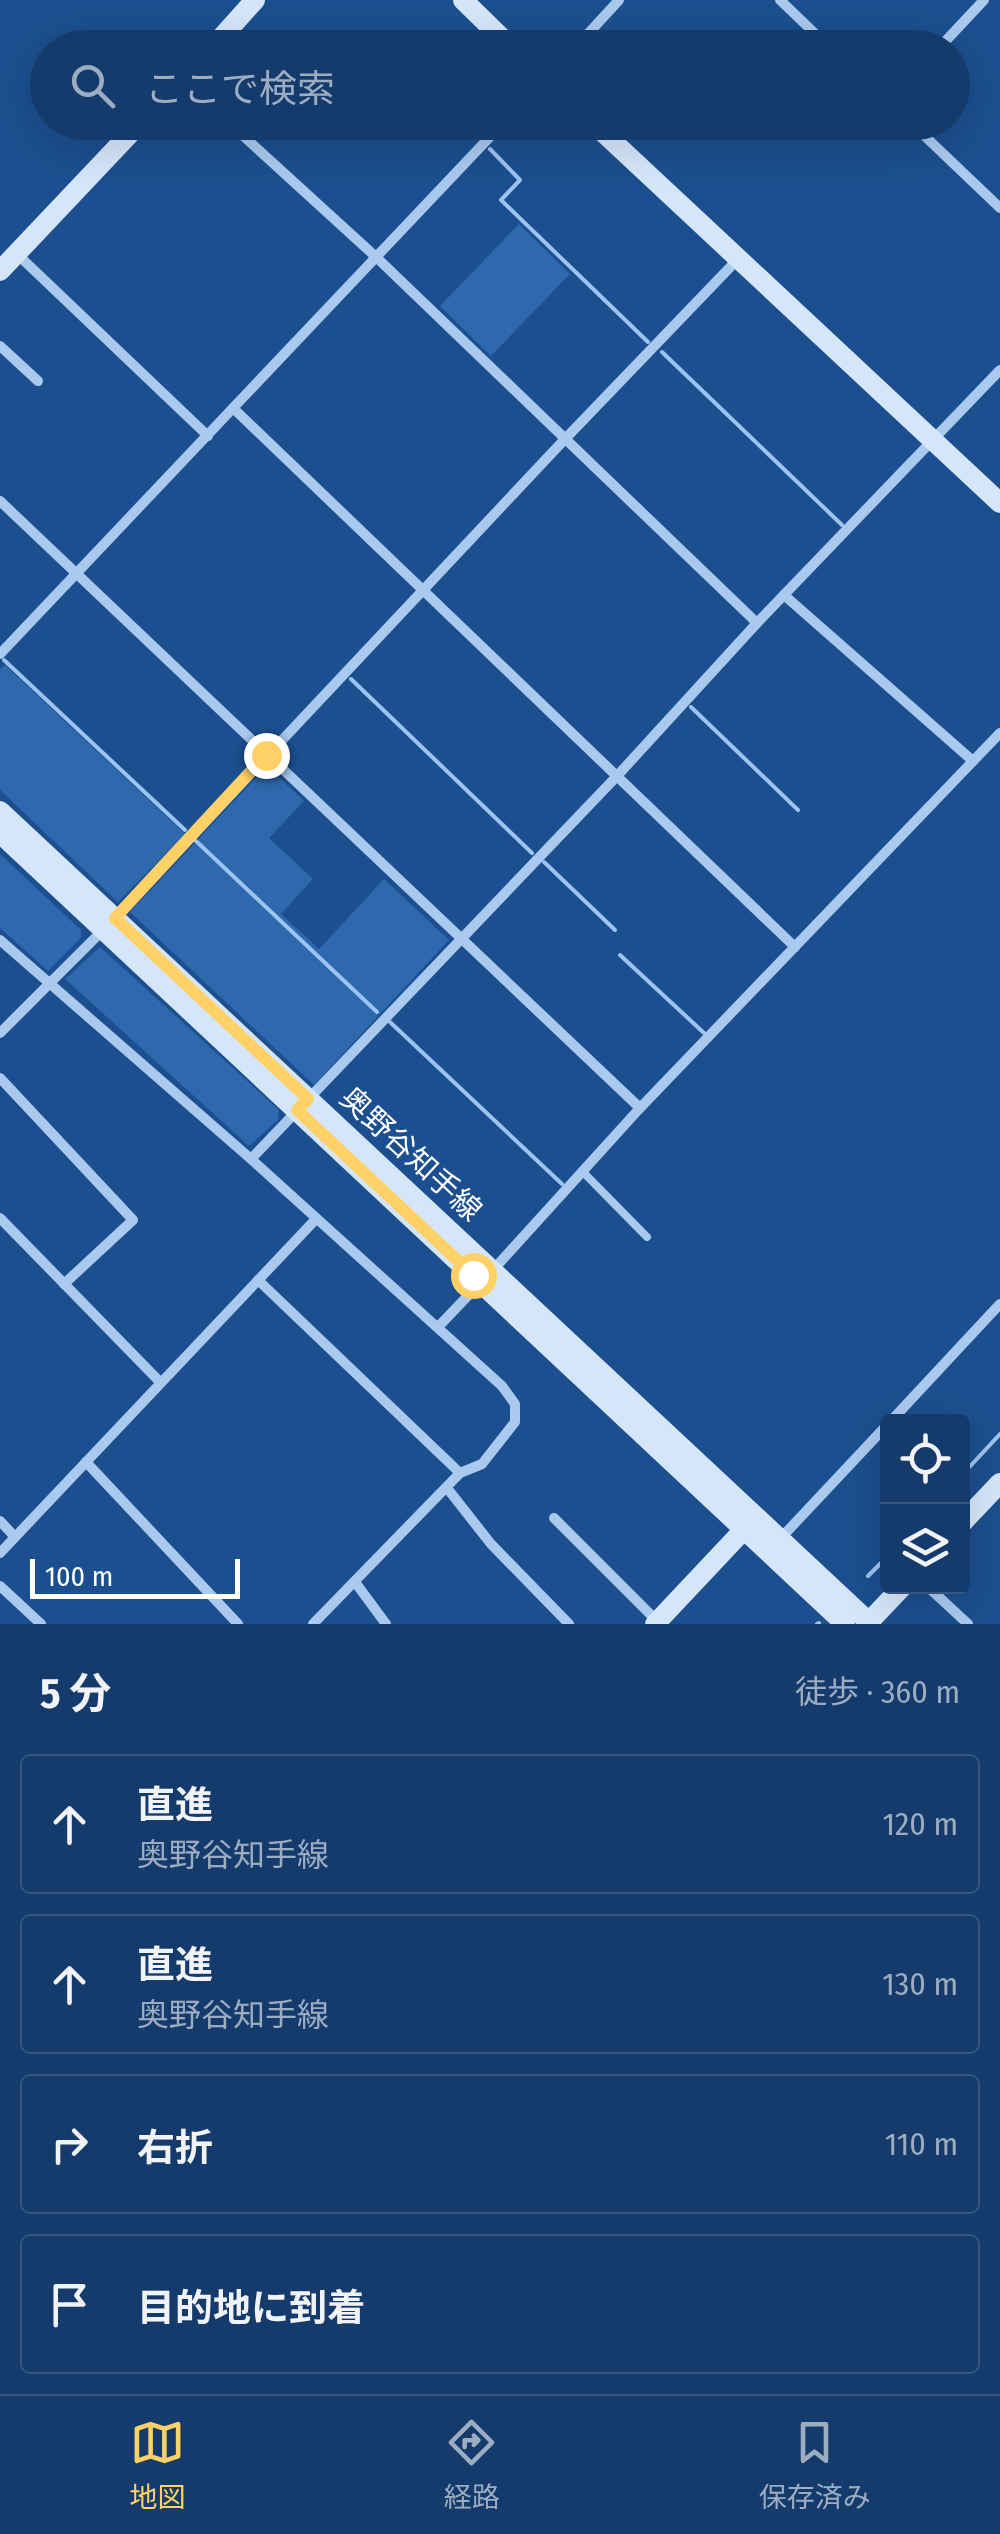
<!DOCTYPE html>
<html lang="ja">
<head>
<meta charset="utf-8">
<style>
	body { margin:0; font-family:"Fira Sans Condensed","Noto Sans JP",sans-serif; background:#1d4271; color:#f1f3f6 }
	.controls { position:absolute; right:30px; bottom:30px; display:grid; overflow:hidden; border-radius:10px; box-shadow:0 10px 40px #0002 }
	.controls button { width:90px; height:90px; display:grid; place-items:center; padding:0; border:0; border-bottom:2px solid #33557e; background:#143b6b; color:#f1f3f6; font:50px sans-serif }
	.scale { position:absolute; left:30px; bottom:25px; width:210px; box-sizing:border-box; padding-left:10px; border:5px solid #fff; border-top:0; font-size:28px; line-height:35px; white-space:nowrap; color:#fff; -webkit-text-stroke:8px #1b4f8f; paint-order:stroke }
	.stop { position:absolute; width:30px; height:30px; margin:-22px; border:8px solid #ffd166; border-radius:50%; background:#fff }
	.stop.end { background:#ffd166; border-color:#fff; box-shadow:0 2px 10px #0008 }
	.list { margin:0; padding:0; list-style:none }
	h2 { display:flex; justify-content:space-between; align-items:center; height:130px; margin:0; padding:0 40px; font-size:42px }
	h2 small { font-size:32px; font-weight:400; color:#9dadc1 }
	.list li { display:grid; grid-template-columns:65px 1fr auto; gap:30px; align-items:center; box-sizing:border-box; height:140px; margin:0 20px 20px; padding:0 20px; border:2px solid #33557e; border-radius:10px }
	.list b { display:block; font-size:38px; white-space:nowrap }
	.list p { margin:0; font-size:32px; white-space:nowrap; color:#9dadc1 }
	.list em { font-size:32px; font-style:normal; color:#9dadc1 }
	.icon { flex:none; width:55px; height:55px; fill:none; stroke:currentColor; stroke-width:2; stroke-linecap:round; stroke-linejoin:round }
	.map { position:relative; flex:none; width:1000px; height:1624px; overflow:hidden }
	.search { position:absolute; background:#143b6b; box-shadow:0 10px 40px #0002; left:30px; right:30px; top:30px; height:110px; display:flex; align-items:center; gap:25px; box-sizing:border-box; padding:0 35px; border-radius:55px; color:#9dadc1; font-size:38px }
	.sheet { height:770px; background:#143b6b }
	nav { display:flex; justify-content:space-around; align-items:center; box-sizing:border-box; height:140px; border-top:2px solid #33557e; background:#143b6b; font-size:28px; color:#9dadc1 }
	nav a { display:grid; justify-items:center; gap:5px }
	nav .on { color:#ffd166 }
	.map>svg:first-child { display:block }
</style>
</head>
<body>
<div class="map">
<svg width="1000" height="1624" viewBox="0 0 1000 1624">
	<rect width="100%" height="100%" fill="#1b4f8f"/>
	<g fill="#2e69ad">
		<path d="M519,224L570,274L491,356L440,306Z"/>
		<path d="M5,665L185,834L118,902L0,790V669Z"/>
		<path d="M267,766L304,801L269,838L313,879L281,914L319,949L384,879L449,940L314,1085L130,912Z"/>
		<path d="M0,854L81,930V938L48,971L0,928Z"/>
		<path d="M100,947L279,1110L278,1120L249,1146L65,979Z"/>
	</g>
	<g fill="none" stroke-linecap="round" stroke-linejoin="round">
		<g stroke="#9cc4f0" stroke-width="4">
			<path d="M490,149L520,180L501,200L648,342"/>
			<path d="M662,352L842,525"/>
			<path d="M4,660L185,830"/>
			<path d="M351,679L532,853"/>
			<path d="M691,707L798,810"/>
			<path d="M196,841L377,1012"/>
			<path d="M544,862L615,930"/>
			<path d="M620,955L704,1033"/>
			<path d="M390,1022L562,1184"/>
			<path d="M962,1475L1000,1434"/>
			<path d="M868,1576L888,1556"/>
			<path d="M817,1624L819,1623"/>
		</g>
		<path stroke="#a9c9ee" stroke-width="8" d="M582,1171L647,1237"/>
		<g stroke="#a9c9ee" stroke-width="10">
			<path d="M780,0L830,48"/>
			<path d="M575,48L619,0"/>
			<path d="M939,48L984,0"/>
			<path d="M228,122L376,257L757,623"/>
			<path d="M910,122L1000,208"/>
			<path d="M17,254L208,436"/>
			<path d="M0,346L38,381"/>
			<path d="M233,408L795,947"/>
			<path d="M0,501L640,1108"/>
			<path d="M784,595L973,761"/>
			<path d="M0,654L504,122"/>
			<path d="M0,940L251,1159L502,1386L515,1404V1422L482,1464L460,1473L313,1624"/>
			<path d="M0,1033L115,918L565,439L738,259"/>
			<path d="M0,1078L133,1220L64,1284"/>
			<path d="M251,1159L617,776L757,623L1000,370"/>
			<path d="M0,1218L160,1382"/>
			<path d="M493,1270L640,1108L1000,733"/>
			<path d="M258,1280L460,1473"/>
			<path d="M439,1326L481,1282"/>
			<path d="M890,1422L1000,1304"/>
			<path d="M86,1462L238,1624"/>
			<path d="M447,1488L491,1544L569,1624"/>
			<path d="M554,1518L657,1621"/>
			<path d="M0,1521L15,1537"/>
			<path d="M780,1539L888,1424"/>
			<path d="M0,1553L316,1219"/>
			<path d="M355,1582L386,1624"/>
			<path d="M0,1586L41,1624"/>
			<path d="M927,1586L968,1624"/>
		</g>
		<g stroke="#d6e6fa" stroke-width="20">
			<path d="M463,0L512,48"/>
			<path d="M212,48L255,0"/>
			<path d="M592,122L1000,503"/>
			<path d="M0,271L141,122"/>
			<path d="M0,811L871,1624"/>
			<path d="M0,833L845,1624"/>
			<path d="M962,1523L1000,1483"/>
			<path d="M655,1624L754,1519"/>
			<path d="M867,1624L903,1586"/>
		</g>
	</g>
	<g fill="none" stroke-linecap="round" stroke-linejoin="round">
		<path stroke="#ffd166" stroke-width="12" d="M266,755L115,918L308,1099L297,1110L473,1275"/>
	</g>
	<g text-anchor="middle" stroke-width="10" stroke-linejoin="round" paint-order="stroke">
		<g font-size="30" fill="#fff" stroke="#1b4f8f">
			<text transform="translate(411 1154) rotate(43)" y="10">奥野谷知手線</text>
		</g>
	</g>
</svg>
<div class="controls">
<button><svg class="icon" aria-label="locate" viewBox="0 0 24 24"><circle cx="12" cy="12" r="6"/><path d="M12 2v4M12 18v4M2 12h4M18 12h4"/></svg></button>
<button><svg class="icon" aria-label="layers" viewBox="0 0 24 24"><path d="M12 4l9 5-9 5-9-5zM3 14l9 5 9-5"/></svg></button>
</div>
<div class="scale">100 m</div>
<div class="stop" style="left:473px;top:1275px"></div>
<div class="stop end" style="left:266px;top:755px"></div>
<div class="search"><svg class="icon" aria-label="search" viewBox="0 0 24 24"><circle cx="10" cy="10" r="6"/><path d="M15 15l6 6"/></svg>ここで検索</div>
</div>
<section class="sheet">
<h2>5 分<small>徒歩 · 360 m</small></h2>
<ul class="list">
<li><svg class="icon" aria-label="ahead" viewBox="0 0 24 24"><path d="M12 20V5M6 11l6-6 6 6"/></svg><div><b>直進</b><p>奥野谷知手線</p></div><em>120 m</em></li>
<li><svg class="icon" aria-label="ahead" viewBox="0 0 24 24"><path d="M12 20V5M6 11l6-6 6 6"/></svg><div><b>直進</b><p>奥野谷知手線</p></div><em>130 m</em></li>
<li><svg class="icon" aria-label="right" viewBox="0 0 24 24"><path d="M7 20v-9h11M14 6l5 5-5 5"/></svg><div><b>右折</b></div><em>110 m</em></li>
<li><svg class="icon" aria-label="arrive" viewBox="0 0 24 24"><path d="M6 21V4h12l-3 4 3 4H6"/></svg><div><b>目的地に到着</b></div></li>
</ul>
</section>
<nav>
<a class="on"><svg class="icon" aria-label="map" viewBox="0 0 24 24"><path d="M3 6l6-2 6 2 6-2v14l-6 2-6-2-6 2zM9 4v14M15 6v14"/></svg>地図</a>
<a><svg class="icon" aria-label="directions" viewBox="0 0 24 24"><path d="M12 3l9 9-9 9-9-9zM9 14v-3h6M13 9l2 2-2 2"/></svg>経路</a>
<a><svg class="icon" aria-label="saved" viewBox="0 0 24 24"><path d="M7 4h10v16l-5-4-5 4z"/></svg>保存済み</a>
</nav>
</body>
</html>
